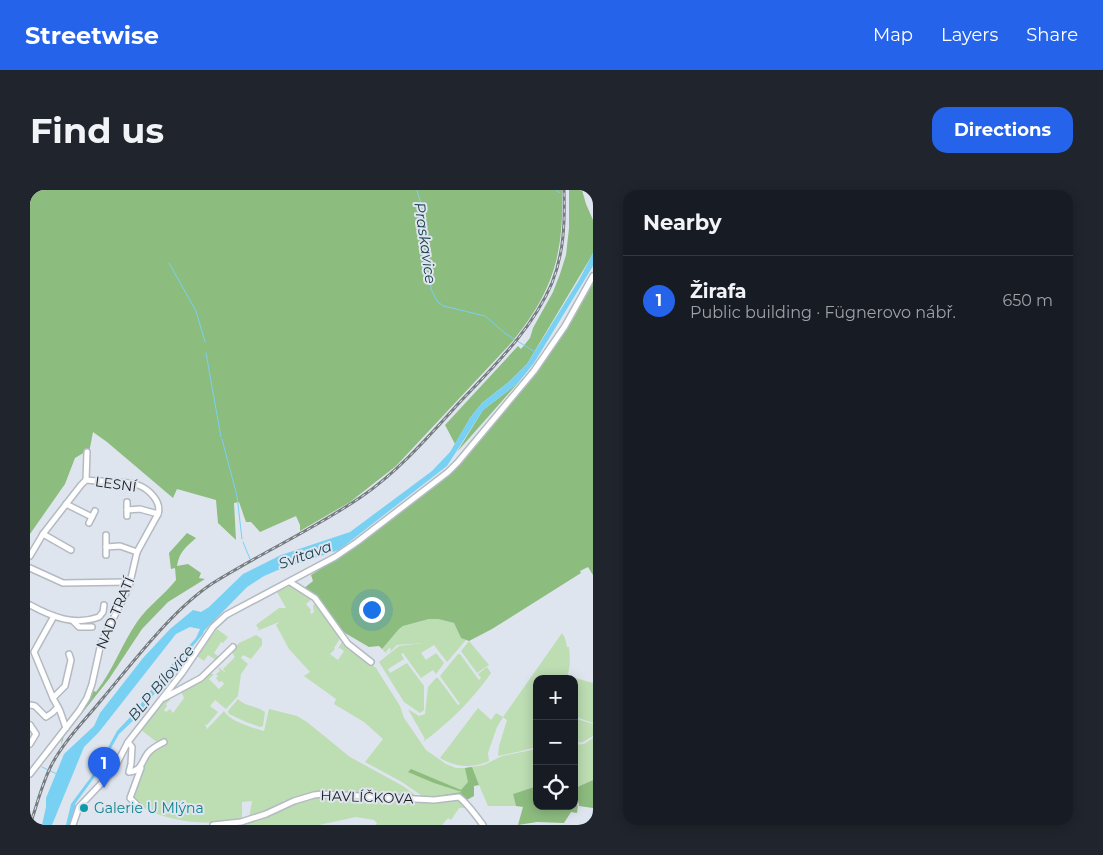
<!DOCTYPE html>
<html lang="en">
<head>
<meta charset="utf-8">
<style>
	body { margin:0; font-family:Montserrat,sans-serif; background:#20242c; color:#f1f3f6 }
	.controls { position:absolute; right:15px; bottom:15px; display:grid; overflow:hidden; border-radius:10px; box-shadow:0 2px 12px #0003 }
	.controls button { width:45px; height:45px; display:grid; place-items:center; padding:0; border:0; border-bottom:1px solid #363941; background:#171b24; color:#f1f3f6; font:25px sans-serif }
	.you { position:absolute; left:341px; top:419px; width:18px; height:18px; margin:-12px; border:4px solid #fff; border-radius:50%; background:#1a73e8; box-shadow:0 0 0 8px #1a73e833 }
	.badge { display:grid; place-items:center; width:32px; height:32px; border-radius:50%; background:#2563eb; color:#fff; font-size:16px; font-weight:700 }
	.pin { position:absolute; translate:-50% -41px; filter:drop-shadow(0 1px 2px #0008) }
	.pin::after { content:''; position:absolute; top:26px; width:18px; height:15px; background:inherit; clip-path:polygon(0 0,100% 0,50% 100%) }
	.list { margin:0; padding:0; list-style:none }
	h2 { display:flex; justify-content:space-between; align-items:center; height:65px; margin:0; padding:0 20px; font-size:21px }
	h2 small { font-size:16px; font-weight:400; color:#9ea1a6 }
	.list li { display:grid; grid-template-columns:32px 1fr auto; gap:15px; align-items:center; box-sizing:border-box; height:90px; padding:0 20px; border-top:1px solid #363941 }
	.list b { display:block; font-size:19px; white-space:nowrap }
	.list p { margin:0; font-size:16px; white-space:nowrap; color:#9ea1a6 }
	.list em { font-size:16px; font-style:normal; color:#9ea1a6 }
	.icon { flex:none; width:28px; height:28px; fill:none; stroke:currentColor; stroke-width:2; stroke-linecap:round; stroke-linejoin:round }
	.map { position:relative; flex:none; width:563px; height:635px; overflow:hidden; border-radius:15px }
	header { display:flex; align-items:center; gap:30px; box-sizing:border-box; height:70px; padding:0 25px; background:#2563eb; color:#fff }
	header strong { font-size:24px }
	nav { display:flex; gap:28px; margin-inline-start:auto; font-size:18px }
	.intro { display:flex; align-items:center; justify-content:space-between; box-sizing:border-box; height:120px; padding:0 30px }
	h1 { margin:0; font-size:35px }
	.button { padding:12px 22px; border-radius:15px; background:#2563eb; color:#fff; font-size:18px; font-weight:700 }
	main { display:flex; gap:30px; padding:0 30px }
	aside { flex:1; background:#171b24; border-radius:15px; box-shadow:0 2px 12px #0003 }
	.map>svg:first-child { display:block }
</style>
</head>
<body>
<header>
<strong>Streetwise</strong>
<nav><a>Map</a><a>Layers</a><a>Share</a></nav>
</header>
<div class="intro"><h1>Find us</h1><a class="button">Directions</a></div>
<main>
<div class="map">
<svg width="563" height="635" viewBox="0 0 563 635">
	<rect width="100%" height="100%" fill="#dfe5ee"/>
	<g fill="#bdddb3">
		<path d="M261,395L283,408L276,414L281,420L280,422L281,424L284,422L283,416L287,412L311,447L304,458L305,459L300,464L308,470L314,461L310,458L308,459L313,450L346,478L370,516L374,528L396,560L416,574L426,578H435L454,575L472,566L507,559V596L483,604L486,616H458L449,595L444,596V606L434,609L401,608L392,606L372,592L335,572L353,549L334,532L304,514L306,509L274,486L280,482L259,459L246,435L249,432L227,441L229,439L226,435L249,418H256L247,402Z"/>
		<path d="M399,429H408L424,433L431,448L436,450L417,472L404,455L391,463L396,470L406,463L414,473L406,484L403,480L391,488L373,463L371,464L374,469L358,479L360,483L377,473L394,496V520L390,523L374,512L349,472L369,456L393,453L367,455L360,462L361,459L359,458L356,462L357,464L352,459L369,439L373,436Z"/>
		<path d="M187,439L198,447L193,453L191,452L184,463L189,467L186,470L178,465L174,471L167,466Z"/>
		<path d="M532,443L535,448L537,457H539C540,469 541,478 536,489H507V556C496,561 480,563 468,566L469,556L477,530L473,527L467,537L458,563L459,571C442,579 425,577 410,568L448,518L461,530L466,523L473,527Z"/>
		<path d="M226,445L232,449V455L221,469L213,465L211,468L218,474L211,484L208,506L196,519L185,510L180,516L188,522L177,535L175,534L177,539L194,521C199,531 223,538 234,541L239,519L267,526L277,532L320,567L373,596L388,607L299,603L258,613L254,610L250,616L219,628L222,611L212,612V630C178,633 163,635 130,625C119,621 111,617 102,610L116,567L133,551L132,550L128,553L110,539L129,515L130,516L139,508L140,510L136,514L137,516L134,520L136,522L140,519L143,523L154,508L151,501L177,484H184L179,489L189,499L194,494L192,491L189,492L186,488L188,486L186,484L190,481L188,477L196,483L193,479L205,467L201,461L209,453Z"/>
		<path d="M439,451L459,475L447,483L431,461Z"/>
		<path d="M428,464H430L449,490L451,488L448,484L457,477L461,483C443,509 419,533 393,552L395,549L378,519L389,526L395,524L398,497L406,488H408L428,515L430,514L410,486Z"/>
		<path d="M538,486L563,493V533L546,527L547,525L544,524V496L549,498L544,495V489H537Z"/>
		<path d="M208,509C216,517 228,516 235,522L233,536L230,537L216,532L199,524L198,521Z"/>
		<path d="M544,528L563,534V546L553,552L544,553Z"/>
		<path d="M563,548V590L545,598L544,555L554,554Z"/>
		<path d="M284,605L428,608L437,618H429L421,630L418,628L412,635H346L347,633L344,630L326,627L289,635H213V633Z"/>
	</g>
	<g fill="#8dbc7f">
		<path d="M0,0H532C534,64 523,102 482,152L366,276L320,312L270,341V335L266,326L230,342L221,332H216L209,312L204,313L206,350L188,333L186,310L147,299L143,308L77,252L63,242L59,263L55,262L45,268L35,294L0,344Z"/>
		<path d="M539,0H552L556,14L563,30V63L561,67L497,174L480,191L452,213L440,228L425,254L415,235L488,156L491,159L500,148L503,138L523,102L530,84L536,65L539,38Z"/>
		<path d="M563,91V385L558,377L550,381L551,383L462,439L439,451L431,448L424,433L408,429H399L373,436L369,439L352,459L349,456L339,457L315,443L273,399L283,391L281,385L329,354L420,284L430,274L494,198L536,136Z"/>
		<path d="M488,193L427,262L453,220Z"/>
		<path d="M157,343L166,348C156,357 149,362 147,376L158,374L171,383L169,388L175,389L138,412L112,439L79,489L34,546L31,555L32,547L62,500L66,502C84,479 91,455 107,432C118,416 134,405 146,390L145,378L141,379L139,363Z"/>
		<path d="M442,577L449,595L444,596V606L435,611L434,609L401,608L393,606L401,607L432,602L404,593L378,582L381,579L431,600L438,592L435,578Z"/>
		<path d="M563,590V618L549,616L547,606L544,607V596L545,598Z"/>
		<path d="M507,596V616L548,615L547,623L541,622L534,633L507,632L488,635L493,617L486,616L483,604Z"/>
	</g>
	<path fill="#78d1f3" d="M563,63V76L504,173L488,193L453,220L417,276L309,360L248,380L234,386L217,397L174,441L173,444L137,487L108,526L89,544L66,585L45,614L46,617L40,635H36L41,614L64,583L87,541L104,523L133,484L166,448L170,439L160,437L146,444L69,542L54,557L22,635H12L16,617V608L34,564L64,536L70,523L113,468L140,439L163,420L171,422L179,417L213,384L251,365L320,342L402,281L420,262L440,228L452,213L480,191L497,174L549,90Z"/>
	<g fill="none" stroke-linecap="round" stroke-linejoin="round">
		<g stroke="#78d1f3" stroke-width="1">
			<path d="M387,0L391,14L398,60L401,99L407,111L413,116L422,118L455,126L476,144L505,162"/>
			<path d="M526,0L530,3"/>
			<path d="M139,73L166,121L175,152"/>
			<path d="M176,163L191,247"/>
			<path d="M192,249L207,306L212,349"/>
			<path d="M213,352L220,369"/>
			<path d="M12,577L27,584"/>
		</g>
		<g stroke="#b4bac2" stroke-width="8">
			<g id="minor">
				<path d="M56,290L57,262"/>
				<path d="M36,314L62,327"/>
				<path d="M97,320L110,319L128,324"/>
				<path d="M97,326V312"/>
				<path d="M59,333L65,321"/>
				<path d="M13,344L41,360"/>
				<path d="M76,345V365"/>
				<path d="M76,357L90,356L107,362"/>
				<path d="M0,366L13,344L51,295L56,290C71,292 94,290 108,295C119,299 132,312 128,324L107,362L99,397L71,453L62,494L57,508L49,521L0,584"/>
				<path d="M0,378L33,393L100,392"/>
				<path d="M260,392L285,408L318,454L341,472"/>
				<path d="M0,415C22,427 44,436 69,427L73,422L74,415"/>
				<path d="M43,431L49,437H62"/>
				<path d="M23,508L4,462L24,426"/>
				<path d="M134,508L171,488L203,457"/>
				<path d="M0,515L5,516L16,527L22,523L28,517"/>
				<path d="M0,535L6,544L0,554"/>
				<path d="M36,538L30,521L23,508L35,496L41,470L39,464"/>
				<path d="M98,552L102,557L101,574L99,582C112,581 111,572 118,563C122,558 128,555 134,552"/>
				<path d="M108,616L100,608L111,578"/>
				<path d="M43,635L49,617L83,581L98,552L152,483L183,437L196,425L305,367L327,352L418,282L428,272L504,181L535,136L563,86"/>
				<path d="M183,635L211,632L236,624L264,611L284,605L292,604L404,610L429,607C437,613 447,627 453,635"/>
			</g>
		</g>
		<use href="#minor" stroke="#fff" stroke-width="5"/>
		<g stroke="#777c81" stroke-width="3">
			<path id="rail" d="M0,635C7,615 12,593 22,574C35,550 56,529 73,508C104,471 143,419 183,393C231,363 284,339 331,307C369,281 399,246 429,213C464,176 502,140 522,93C534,63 535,32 534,0"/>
		</g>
		<use href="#rail" stroke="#dfe5ee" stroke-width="1" stroke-dasharray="4" stroke-linecap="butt"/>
	</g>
	<circle fill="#0f9aa8" stroke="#dfe5ee" stroke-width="2" cx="54" cy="618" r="5"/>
	<g text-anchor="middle" stroke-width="4" stroke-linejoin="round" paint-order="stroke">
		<g font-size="14" fill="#191c1f" stroke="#dfe5ee">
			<text transform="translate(86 294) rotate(8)" y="5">LESNÍ</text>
			<text transform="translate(85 423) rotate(-67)" y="5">NAD TRATÍ</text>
			<text transform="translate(337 607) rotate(2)" y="5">HAVLÍČKOVA</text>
		</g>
		<g font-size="14" fill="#0d838f" stroke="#dfe5ee" text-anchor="start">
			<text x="64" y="623">Galerie U Mlýna</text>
		</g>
		<g font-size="15" font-style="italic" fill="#194250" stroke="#dfe5ee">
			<text transform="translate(395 53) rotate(82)" y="5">Praskavice</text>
			<text transform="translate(275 365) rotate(-20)" y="5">Svitava</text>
			<text transform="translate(131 493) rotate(-50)" y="5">BLP Bílovice</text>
		</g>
	</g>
</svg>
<div class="controls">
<button>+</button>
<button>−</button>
<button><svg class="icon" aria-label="locate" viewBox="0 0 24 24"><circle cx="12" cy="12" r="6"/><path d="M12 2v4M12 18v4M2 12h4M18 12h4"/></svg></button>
</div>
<div class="you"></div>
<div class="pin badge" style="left:74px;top:598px">1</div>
</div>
<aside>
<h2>Nearby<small></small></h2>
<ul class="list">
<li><span class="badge">1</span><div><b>Žirafa</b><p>Public building · Fügnerovo nábř.</p></div><em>650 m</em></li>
</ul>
</aside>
</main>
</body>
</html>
